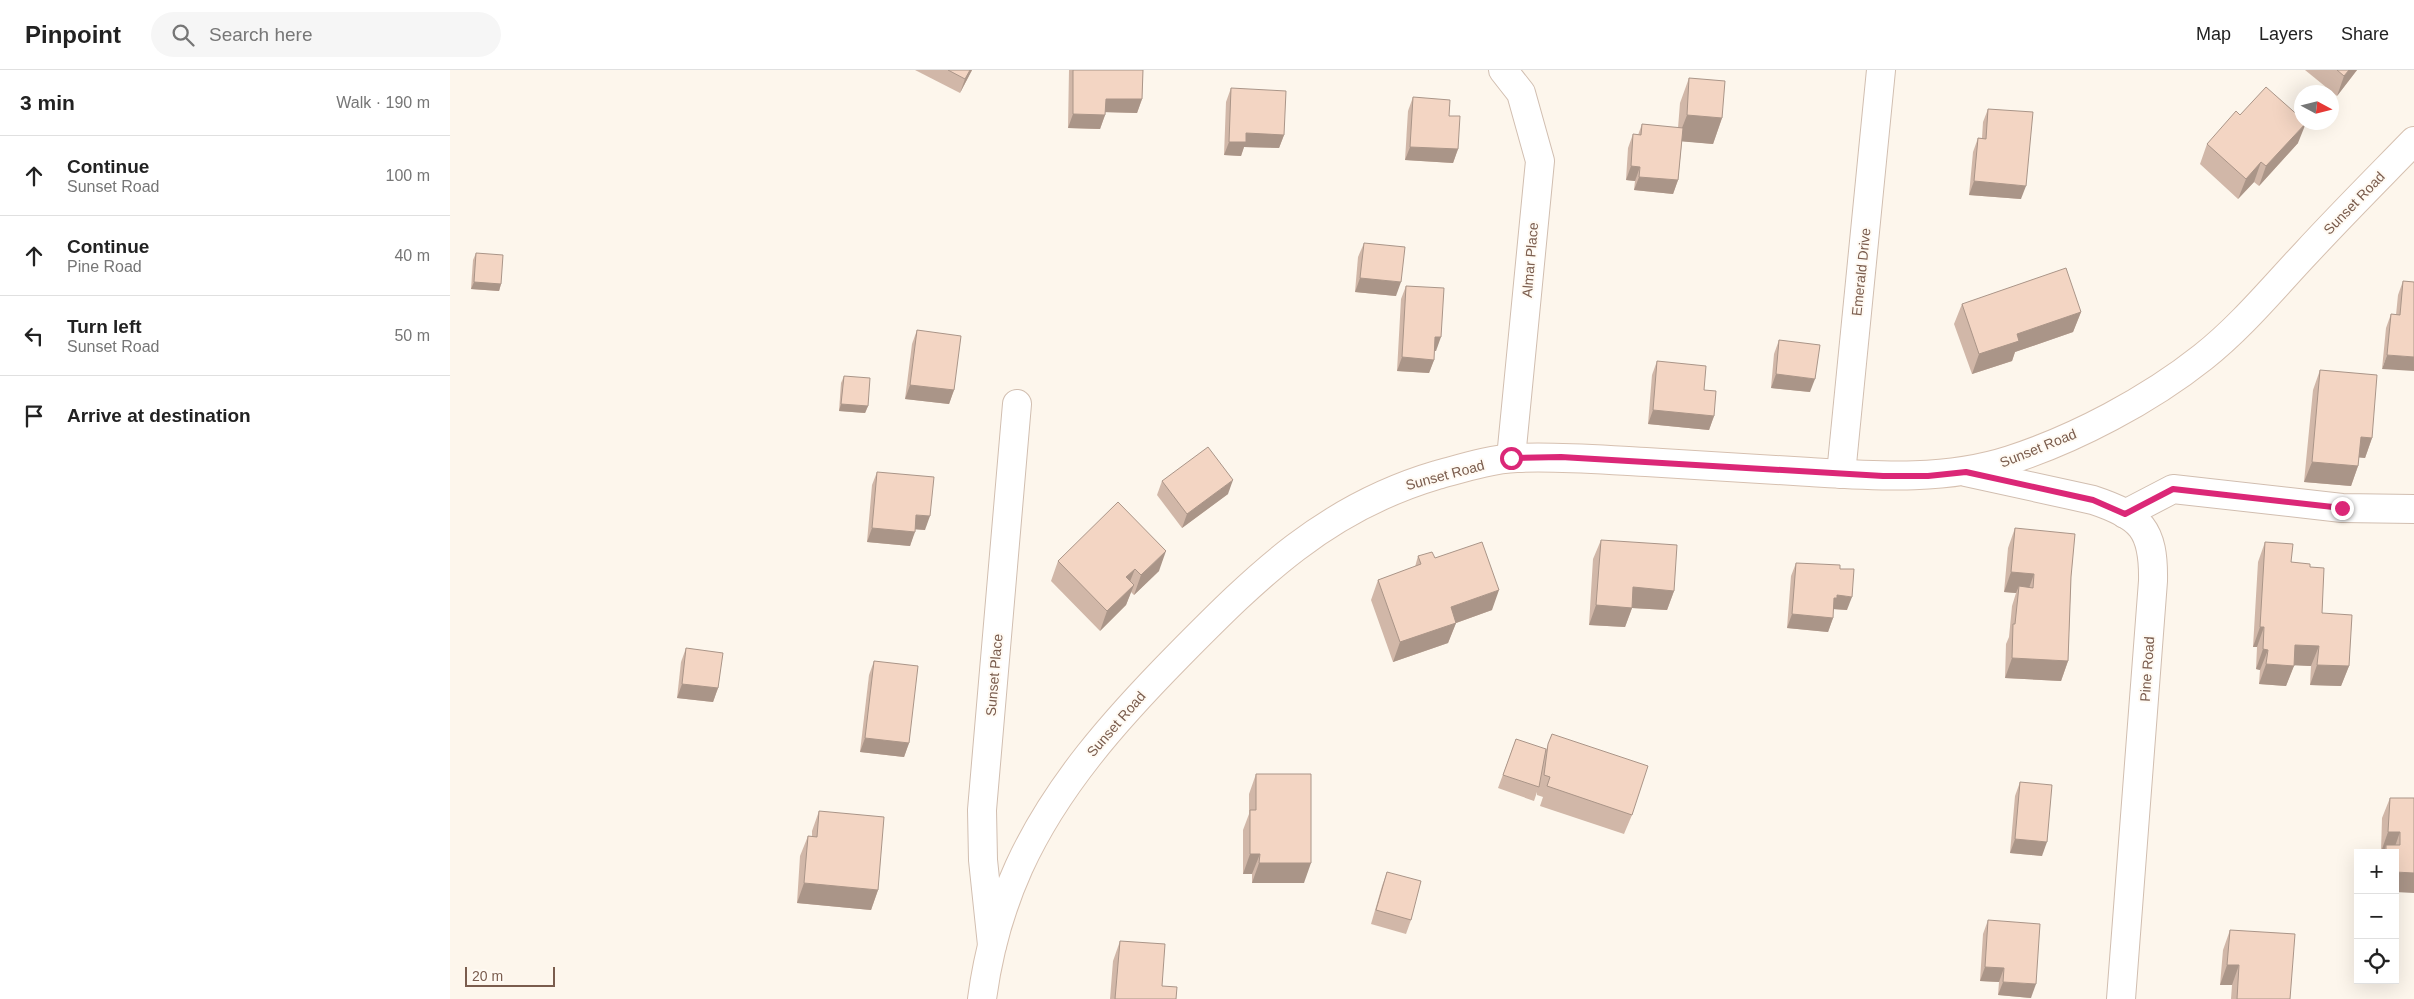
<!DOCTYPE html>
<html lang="en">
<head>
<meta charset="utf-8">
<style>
	body { margin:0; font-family:Arial,sans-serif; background:#f6f6f6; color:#222 }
	.controls { position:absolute; right:15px; bottom:15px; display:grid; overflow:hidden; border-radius:0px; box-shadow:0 5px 20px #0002 }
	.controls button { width:45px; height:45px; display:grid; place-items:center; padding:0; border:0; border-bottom:1px solid #e0e0e0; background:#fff; color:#222; font:25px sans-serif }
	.compass { position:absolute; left:1844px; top:15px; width:45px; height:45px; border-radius:50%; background:#fff; box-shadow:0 5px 20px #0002; rotate:97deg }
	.scale { position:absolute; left:15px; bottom:12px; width:90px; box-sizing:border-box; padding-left:5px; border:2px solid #7a5c4d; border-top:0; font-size:14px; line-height:18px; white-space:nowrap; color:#7a5c4d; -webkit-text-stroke:4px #fffaf3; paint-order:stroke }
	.stop { position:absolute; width:15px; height:15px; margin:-11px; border:4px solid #db2777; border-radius:50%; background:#fff }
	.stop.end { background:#db2777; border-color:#fff; box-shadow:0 1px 5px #0008 }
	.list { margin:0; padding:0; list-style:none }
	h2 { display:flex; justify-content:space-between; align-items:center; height:65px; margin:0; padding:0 20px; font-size:21px }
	h2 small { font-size:16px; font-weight:400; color:#767676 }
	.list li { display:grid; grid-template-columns:32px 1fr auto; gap:15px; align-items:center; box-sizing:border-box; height:80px; padding:0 20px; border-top:1px solid #e0e0e0 }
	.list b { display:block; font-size:19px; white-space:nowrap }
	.list p { margin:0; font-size:16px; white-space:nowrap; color:#767676 }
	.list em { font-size:16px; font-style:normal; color:#767676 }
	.icon { flex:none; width:28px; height:28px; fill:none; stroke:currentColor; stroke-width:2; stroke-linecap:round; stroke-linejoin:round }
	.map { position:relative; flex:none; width:1964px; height:929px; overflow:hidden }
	header { display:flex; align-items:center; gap:30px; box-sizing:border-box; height:70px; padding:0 25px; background:#fff; border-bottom:1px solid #e0e0e0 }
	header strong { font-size:24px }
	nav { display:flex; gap:28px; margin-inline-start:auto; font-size:18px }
	.search { width:350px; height:45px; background:#f6f6f6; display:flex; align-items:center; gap:12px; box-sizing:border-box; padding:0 18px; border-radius:28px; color:#767676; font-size:19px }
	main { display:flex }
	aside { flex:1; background:#fff }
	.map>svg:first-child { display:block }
</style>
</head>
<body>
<header>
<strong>Pinpoint</strong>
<div class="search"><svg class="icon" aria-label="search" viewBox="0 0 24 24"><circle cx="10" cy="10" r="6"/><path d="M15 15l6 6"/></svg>Search here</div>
<nav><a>Map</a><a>Layers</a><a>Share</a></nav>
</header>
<main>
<aside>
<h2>3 min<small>Walk · 190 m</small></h2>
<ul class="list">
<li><svg class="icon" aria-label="ahead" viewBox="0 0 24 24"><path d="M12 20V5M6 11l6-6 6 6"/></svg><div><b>Continue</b><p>Sunset Road</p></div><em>100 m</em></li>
<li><svg class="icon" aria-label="ahead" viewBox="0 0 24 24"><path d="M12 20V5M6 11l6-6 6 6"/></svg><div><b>Continue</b><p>Pine Road</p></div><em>40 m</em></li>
<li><svg class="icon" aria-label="left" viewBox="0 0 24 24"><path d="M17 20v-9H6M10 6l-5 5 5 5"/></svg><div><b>Turn left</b><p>Sunset Road</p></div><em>50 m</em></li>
<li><svg class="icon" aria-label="arrive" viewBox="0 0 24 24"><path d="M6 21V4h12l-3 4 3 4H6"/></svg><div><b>Arrive at destination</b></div></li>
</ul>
</aside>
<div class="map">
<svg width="1964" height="929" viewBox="0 0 1964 929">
	<rect width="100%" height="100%" fill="#fdf6ec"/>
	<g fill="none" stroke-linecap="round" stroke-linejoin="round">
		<g stroke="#d1beb0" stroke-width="30">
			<g id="street">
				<path d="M1053,0L1071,23L1090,91L1061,388"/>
				<path d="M1516,402L1643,430C1691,446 1704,459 1703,511L1671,929"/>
				<path d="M1391,404L1431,0"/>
				<path d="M1675,444L1723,419L1892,438L1964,439"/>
				<path d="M542,875L533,790L532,740L567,334"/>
			</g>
		</g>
		<g stroke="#d6c0b0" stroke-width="30">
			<path id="secondary" d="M532,929C538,884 550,839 569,797C606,716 666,649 728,586C808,505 875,438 987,405C1013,398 1041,389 1067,388C1110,386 1153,390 1196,392C1250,395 1305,399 1360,402C1427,406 1495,411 1560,390C1625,369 1699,330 1753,287C1791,257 1823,218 1856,183C1891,145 1928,108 1964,71"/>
		</g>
		<use href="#street" stroke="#fff" stroke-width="28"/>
		<use href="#secondary" stroke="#fff" stroke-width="28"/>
	</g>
	<g fill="#d1b7a8">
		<path d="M465,0H522L510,23Z"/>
		<path d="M619,0H693L692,29L687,43L655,42V45L650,59L618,58Z"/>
		<path d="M1855,0H1907L1887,26Z"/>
		<path d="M1239,8L1272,48L1263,74L1232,71L1228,110L1223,124L1184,120L1185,111L1176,110L1178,78L1183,64L1188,65L1192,54L1228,58L1230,33Z"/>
		<path d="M781,18L834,65L829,78L794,77L791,86L774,85L776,32Z"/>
		<path d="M963,27L999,46L1008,79L1003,93L955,90L958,41Z"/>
		<path d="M1538,39L1571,129L1519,125L1523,82L1528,68H1532L1533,52Z"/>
		<path d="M1790,45L1848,73L1809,116L1804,112L1788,129L1750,94L1757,74Z"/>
		<path d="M914,173L946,226L905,222L908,187Z"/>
		<path d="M26,183L51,214L49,221L21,219L23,190Z"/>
		<path d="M1953,211L1964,212L1932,299L1936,258L1941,244L1946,245L1948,225Z"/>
		<path d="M956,216L986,281H984V290L979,303L947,301L951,229Z"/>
		<path d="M1512,234L1631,242L1623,262L1565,282L1562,291L1522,304L1504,254Z"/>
		<path d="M467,260L504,320L499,334L455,329L462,274Z"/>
		<path d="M1329,270L1360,322L1321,318L1324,284Z"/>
		<path d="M1207,291L1254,320L1264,346L1259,360L1198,354L1202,305Z"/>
		<path d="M1870,300L1922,368L1915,388L1909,387L1908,396L1901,416L1854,412L1863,320Z"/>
		<path d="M394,306L418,336L415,343L389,341L391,313Z"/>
		<path d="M427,402L475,460L465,459L460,476L417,472L422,415Z"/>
		<path d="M712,411L778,424L732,458L707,425Z"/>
		<path d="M1565,458L1621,507L1618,591L1611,611L1555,608L1556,574L1559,567L1562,536L1566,523L1554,522L1558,478Z"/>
		<path d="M1151,470L1224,521L1217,540L1182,538L1175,557L1139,555L1143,489Z"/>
		<path d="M1815,472L1841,492L1860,497L1872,543L1899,596L1891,616L1860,615L1861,596L1844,595L1836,616L1809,614L1810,600L1806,599L1807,577H1803L1808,492Z"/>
		<path d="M968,486L985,488L1042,540L1006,553L998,573L943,592L921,530L928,510L965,497Z"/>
		<path d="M608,491L709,501L684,525L681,522L676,535L650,561L601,511Z"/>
		<path d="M1346,493L1390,499L1397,540L1383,539V548L1378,562L1337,558L1341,506Z"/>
		<path d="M236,578L268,618L263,632L227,628L231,592Z"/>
		<path d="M424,591L459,673L454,687L410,682L419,605Z"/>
		<path d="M1102,664L1182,745L1174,764L1090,736L1093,727L1087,725V722L1084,731L1048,718L1066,669L1096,680Z"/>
		<path d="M806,704L854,813H802V804H793V760L799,744V724Z"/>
		<path d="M1570,712L1592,786L1560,783L1565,726Z"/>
		<path d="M1940,728H1964V823L1945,783H1934V782H1931L1932,748Z"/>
		<path d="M369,741L428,820L421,840L347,833L350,786L358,766H362V761Z"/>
		<path d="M937,802L961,850L956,864L921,854L932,816Z"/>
		<path d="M1538,850L1581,928L1548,925L1549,912L1530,911L1533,864Z"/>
		<path d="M1780,860L1840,929H1781L1782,915H1770L1773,880Z"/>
		<path d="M670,871L712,916L726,929H660L663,891Z"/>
	</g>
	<g fill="#aa9588">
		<path d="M520,0H522L510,23L515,9Z"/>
		<path d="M1899,0H1907L1887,26L1894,6Z"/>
		<path d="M656,29H692L687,43L651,42Z"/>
		<path d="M623,44L655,45L650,59L618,58Z"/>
		<path d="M1237,45L1272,48L1263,74L1227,71Z"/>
		<path d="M1856,53L1848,73L1809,116L1816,96Z"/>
		<path d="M796,63L834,65L829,78L794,77L791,86L774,85L779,72Z"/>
		<path d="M960,77L1008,79L1003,93L955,90Z"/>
		<path d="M1811,92L1804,112L1788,129L1796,109Z"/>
		<path d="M1181,96L1190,97L1185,111L1176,110Z"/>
		<path d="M1189,107L1228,110L1223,124L1184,120Z"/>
		<path d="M1524,111L1576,116L1571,129L1519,125Z"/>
		<path d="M910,208L951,212L946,226L905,222Z"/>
		<path d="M24,212L51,214L49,221L21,219Z"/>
		<path d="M1631,242L1623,262L1565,282L1562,291L1522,304L1529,284L1567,264Z"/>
		<path d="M985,267H991L986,281H980Z"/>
		<path d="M1937,285L1964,287V301L1932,299Z"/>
		<path d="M952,287L984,290L979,303L947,301Z"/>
		<path d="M1326,304L1365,309L1360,322L1321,318Z"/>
		<path d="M460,315L504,320L499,334L455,329Z"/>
		<path d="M391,334L418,336L415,343L389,341Z"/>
		<path d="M1203,340L1264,346L1259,360L1198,354Z"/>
		<path d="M1911,367L1922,368L1915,388L1904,387Z"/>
		<path d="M1862,392L1908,396L1901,416L1854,412Z"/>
		<path d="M783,410L778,424L732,458L737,444Z"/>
		<path d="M466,445L480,446L475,460L461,459Z"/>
		<path d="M422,458L465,462L460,476L417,472Z"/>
		<path d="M716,481L709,501L684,525L691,505Z"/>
		<path d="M685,499L677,519L676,507Z"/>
		<path d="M1561,502L1584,504L1577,524L1569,516L1566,523L1554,522Z"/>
		<path d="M684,515L676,535L650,561L657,541Z"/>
		<path d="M1183,517L1224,521L1217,540L1182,538L1175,557L1139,555L1146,535Z"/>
		<path d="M1049,520L1042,540L1006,553L998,573L943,592L950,572L1001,537Z"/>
		<path d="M1387,525L1402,527L1397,540L1383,539L1384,528Z"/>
		<path d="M1342,544L1383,548L1378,562L1337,558Z"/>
		<path d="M1810,557H1814L1807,577H1803Z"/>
		<path d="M1845,575L1869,576L1861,596L1838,595Z"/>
		<path d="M1813,579L1818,580L1810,600L1806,599Z"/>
		<path d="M1562,588L1618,591L1611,611L1555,608Z"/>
		<path d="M1816,594L1844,596L1836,616L1809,614Z"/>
		<path d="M1867,595L1899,596L1891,616L1860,615Z"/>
		<path d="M232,614L268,618L263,632L227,628Z"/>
		<path d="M415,668L459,673L454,687L410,682Z"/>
		<path d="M1938,762H1950L1943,782L1936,775L1934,782H1931Z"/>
		<path d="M1565,769L1597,772L1592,786L1560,783Z"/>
		<path d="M800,784H810L802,804H793Z"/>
		<path d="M809,793H861L854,813H802Z"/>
		<path d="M1945,802L1964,803V823L1945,822Z"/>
		<path d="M354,813L428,820L421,840L347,833Z"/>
		<path d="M1777,895H1789L1782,915H1770Z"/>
		<path d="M1535,897L1554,898L1549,912L1530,911Z"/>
		<path d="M1553,912L1586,914L1581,928L1548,925Z"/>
	</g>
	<g fill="#f3d5c3" stroke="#aa9588">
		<path d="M498,0H520L515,9Z"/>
		<path d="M623,0H693L692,29H656L655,45L623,44Z"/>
		<path d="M1887,0H1899L1894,6Z"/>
		<path d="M1239,8L1275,11L1272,48L1237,45Z"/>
		<path d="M1816,17L1852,49V52L1856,53L1816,96L1811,92L1796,109L1757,74L1786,41L1790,45Z"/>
		<path d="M781,18L836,21L834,65L796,63V72H779Z"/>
		<path d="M963,27L1000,30L999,46H1010L1008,79L960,77Z"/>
		<path d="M1538,39L1583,42L1576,116L1524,111L1528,68L1536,69Z"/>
		<path d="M1192,54L1233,58L1228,110L1189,107L1190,97L1181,96L1183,64L1191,65Z"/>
		<path d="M914,173L955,177L951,212L910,208Z"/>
		<path d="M26,183L53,185L51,214L24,212Z"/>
		<path d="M1616,198L1631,242L1567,264L1569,271L1529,284L1512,234Z"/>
		<path d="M1953,211L1964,212V287L1937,285L1941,244L1950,245Z"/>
		<path d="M956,216L994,218L991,267H985L984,290L952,287Z"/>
		<path d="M467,260L511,266L504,320L460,315Z"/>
		<path d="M1329,270L1370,275L1365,309L1326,304Z"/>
		<path d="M1207,291L1256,296L1254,320L1266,321L1264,346L1203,340Z"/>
		<path d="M1870,300L1927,305L1922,368L1911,367L1908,396L1862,392Z"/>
		<path d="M394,306L420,308L418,336L391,334Z"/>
		<path d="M758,377L783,410L737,444L712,411Z"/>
		<path d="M427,402L484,407L480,446L466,445L465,462L422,458Z"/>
		<path d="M668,432L716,481L691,505L685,499L676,507L684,515L657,541L608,491Z"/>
		<path d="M1565,458L1625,464L1621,507L1618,591L1562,588L1563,554H1565L1569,516L1583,518L1584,504L1561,502Z"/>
		<path d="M1151,470L1227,475L1224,521L1183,517L1182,538L1146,535Z"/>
		<path d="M1032,472L1049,520L1001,537L1006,553L950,572L928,510L971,494L968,486L982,482L985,488Z"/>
		<path d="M1815,472L1843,474L1841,492L1860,494V497L1874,498L1872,543L1902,545L1899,596L1867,595L1869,576L1845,575L1844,596L1816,594L1818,580L1813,579L1814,557H1810Z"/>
		<path d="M1346,493L1390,495V499H1404L1402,527L1387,525V528H1384L1383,548L1342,544Z"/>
		<path d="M236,578L273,583L268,618L232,614Z"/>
		<path d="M424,591L468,596L459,673L415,668Z"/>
		<path d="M1102,664L1198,696L1182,745L1097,716L1100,707L1094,705L1098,674Z"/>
		<path d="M1066,669L1096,679L1089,717L1053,705Z"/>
		<path d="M806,704H861V793H809L810,784H800V740H806Z"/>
		<path d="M1570,712L1602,715L1597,772L1565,769Z"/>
		<path d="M1940,728H1964V803L1945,802V783H1936V775H1950V762H1938Z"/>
		<path d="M369,741L434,747L428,820L354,813L358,766L367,767Z"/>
		<path d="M937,802L971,811L961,850L926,840Z"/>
		<path d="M1538,850L1590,854L1586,914L1553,912L1554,898L1535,897Z"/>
		<path d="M1780,860L1845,864L1840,929H1787L1789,895H1777Z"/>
		<path d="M670,871L715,874L712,916L727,917L726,929H665Z"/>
	</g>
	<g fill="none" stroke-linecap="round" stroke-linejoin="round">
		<path stroke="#db2777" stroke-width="6" d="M1061,388L1111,387L1433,406H1478L1516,402L1643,430L1675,444L1723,419L1892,438"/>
	</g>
	<g text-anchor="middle" stroke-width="4" stroke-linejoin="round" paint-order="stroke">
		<g font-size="14" fill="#7a5c4d" stroke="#fffaf3">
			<text transform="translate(1904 133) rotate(-46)" y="5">Sunset Road</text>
			<text transform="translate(1080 190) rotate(-85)" y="5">Almar Place</text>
			<text transform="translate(1411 202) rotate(-84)" y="5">Emerald Drive</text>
			<text transform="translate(1588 378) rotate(-22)" y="5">Sunset Road</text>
			<text transform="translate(995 405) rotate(-15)" y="5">Sunset Road</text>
			<text transform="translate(1697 599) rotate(-86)" y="5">Pine Road</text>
			<text transform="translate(544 605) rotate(-85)" y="5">Sunset Place</text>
			<text transform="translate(666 654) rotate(-49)" y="5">Sunset Road</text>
		</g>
	</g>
</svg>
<div class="controls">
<button>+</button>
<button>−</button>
<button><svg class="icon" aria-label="locate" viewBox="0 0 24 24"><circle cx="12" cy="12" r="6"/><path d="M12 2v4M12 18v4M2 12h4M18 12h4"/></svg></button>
</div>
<svg class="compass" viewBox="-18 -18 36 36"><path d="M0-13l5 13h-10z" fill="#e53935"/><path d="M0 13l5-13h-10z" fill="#767676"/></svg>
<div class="scale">20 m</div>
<div class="stop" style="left:1061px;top:388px"></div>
<div class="stop end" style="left:1892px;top:438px"></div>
</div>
</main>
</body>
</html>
